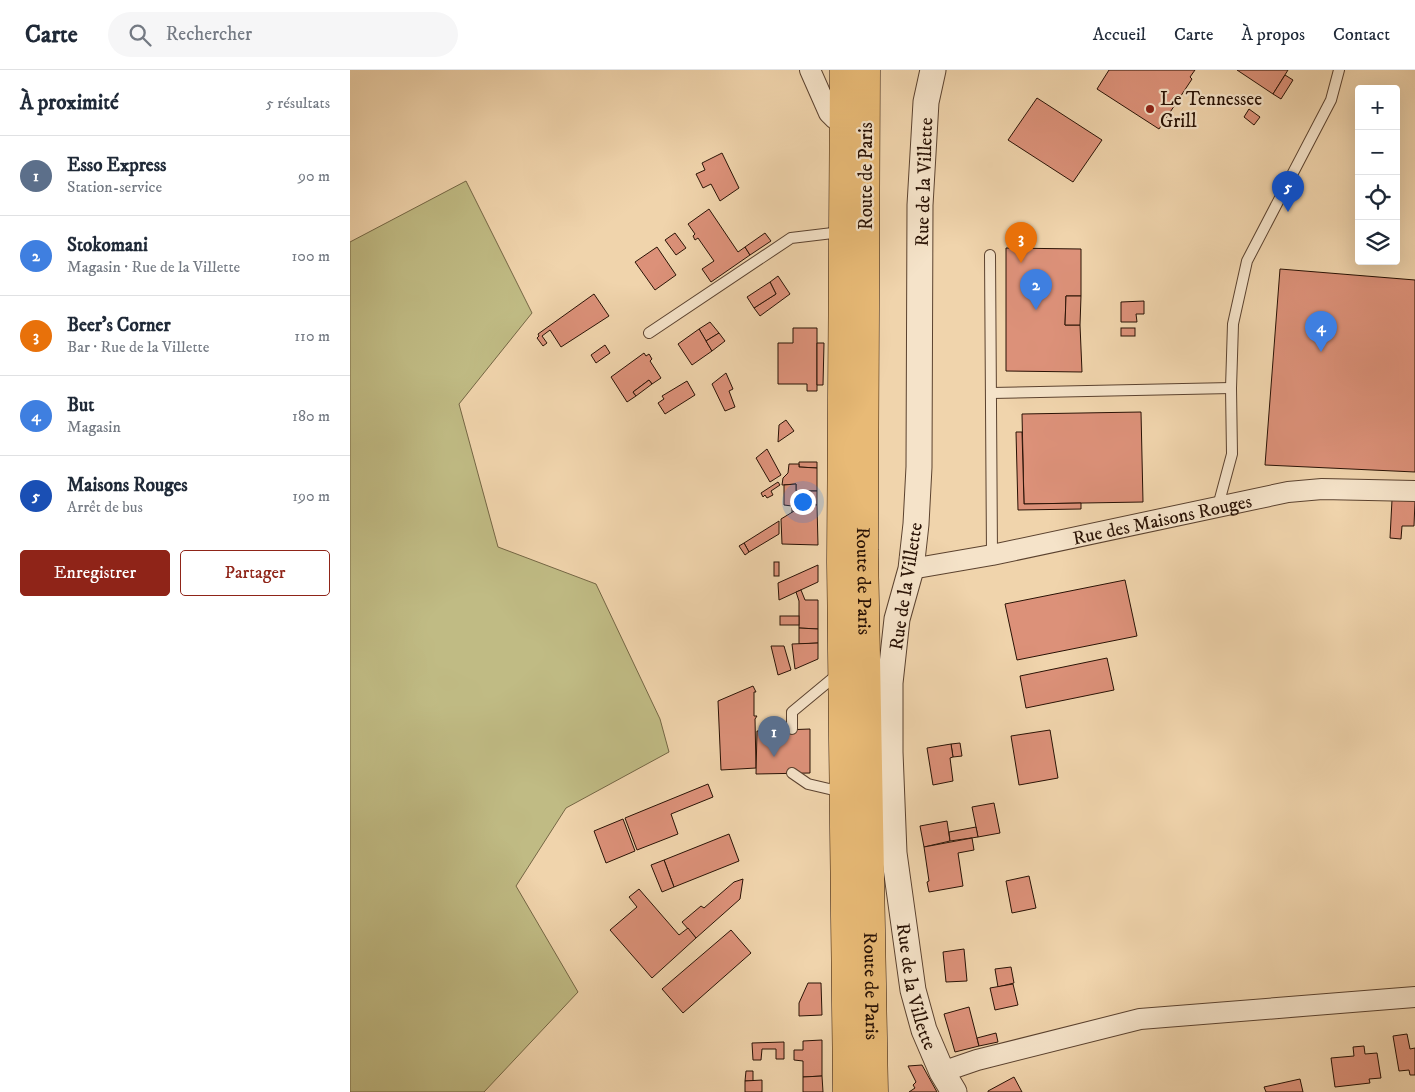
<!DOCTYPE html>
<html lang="fr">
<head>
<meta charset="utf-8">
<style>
	body { margin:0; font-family:"IM FELL DW Pica",serif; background:#f6f6f7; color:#1f2937 }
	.controls { position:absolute; right:15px; top:15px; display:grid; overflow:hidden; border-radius:5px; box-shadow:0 5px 20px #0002 }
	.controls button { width:45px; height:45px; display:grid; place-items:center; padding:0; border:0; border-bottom:1px solid #e0e1e3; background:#fff; color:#1f2937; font:25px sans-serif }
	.you { position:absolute; left:452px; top:431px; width:18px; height:18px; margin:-12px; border:4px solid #fff; border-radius:50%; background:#1a73e8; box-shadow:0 0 0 8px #1a73e833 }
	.badge { display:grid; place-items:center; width:32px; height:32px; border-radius:50%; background:#8f2418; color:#fff; font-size:16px; font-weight:700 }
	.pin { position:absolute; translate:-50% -41px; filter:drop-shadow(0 1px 2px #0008) }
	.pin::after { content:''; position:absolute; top:26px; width:18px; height:15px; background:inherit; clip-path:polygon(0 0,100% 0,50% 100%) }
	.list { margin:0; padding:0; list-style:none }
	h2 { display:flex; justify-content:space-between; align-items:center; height:65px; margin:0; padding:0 20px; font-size:21px }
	h2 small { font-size:16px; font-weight:400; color:#747a83 }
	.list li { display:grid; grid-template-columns:32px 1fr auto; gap:15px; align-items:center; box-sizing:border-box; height:80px; padding:0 20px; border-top:1px solid #e0e1e3 }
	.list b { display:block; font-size:19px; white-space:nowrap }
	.list p { margin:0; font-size:16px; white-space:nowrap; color:#747a83 }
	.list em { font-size:16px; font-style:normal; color:#747a83 }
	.actions { display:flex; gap:10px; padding:15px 20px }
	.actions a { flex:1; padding:11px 0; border:1px solid #8f2418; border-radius:5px; text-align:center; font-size:18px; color:#8f2418 }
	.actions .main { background:#8f2418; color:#fff }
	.icon { flex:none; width:28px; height:28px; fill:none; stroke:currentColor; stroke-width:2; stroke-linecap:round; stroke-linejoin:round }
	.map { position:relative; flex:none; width:1065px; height:1022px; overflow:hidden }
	header { display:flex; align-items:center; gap:30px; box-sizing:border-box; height:70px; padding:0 25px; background:#fff; border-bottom:1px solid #e0e1e3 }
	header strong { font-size:24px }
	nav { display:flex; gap:28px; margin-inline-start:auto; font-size:18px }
	.search { width:350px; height:45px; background:#f6f6f7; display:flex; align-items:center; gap:12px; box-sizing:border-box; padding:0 18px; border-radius:28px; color:#747a83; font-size:19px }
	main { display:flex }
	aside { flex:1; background:#fff }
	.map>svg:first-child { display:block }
</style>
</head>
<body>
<header>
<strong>Carte</strong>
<div class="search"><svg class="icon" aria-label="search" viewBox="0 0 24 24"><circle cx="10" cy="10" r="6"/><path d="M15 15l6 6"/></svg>Rechercher</div>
<nav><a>Accueil</a><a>Carte</a><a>À propos</a><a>Contact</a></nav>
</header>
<main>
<aside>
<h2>À proximité<small>5 résultats</small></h2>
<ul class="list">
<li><span class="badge" style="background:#5c6f8a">1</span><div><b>Esso Express</b><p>Station-service</p></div><em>90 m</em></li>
<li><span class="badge" style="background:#3f7fe0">2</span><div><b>Stokomani</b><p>Magasin · Rue de la Villette</p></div><em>100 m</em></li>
<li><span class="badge" style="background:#e8710a">3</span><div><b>Beer's Corner</b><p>Bar · Rue de la Villette</p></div><em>110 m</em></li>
<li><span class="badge" style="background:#3f7fe0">4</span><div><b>But</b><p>Magasin</p></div><em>180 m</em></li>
<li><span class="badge" style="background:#1a4fb4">5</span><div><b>Maisons Rouges</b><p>Arrêt de bus</p></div><em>190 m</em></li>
</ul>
<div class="actions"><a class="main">Enregistrer</a><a>Partager</a></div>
</aside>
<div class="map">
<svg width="1065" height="1022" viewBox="0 0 1065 1022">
	<rect width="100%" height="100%" fill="#f0d4ac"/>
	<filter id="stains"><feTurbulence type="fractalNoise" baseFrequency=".004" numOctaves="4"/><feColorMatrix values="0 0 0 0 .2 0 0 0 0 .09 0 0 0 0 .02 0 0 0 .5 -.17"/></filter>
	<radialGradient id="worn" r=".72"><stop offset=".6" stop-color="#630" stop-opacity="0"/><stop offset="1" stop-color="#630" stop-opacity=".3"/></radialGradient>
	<path fill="#c0bb84" stroke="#746644" d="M116,111L182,243L109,334L148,477L246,514L310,649L319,682L216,738L166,816L228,922L134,1022H0V172Z"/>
	<g fill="#dc9179" stroke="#291205">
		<path d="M759,0H845L840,7L842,9L809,59L747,19Z"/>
		<path d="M887,0H938L923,24Z"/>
		<path d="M935,5L943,10L931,29L923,24Z"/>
		<path d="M687,28L752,70L723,112L658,70Z"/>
		<path d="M899,39L910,47L904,55L894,47Z"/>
		<path d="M372,83L389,118L370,131L361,114L353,118L346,104L355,100L352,93Z"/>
		<path d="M359,139L388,182L395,177L400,185L361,212L352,199L364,191L348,168L345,170L343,166L345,164L338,154Z"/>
		<path d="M325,163L336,178L326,185L315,170Z"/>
		<path d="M415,163L421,171L400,185L395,177Z"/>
		<path d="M307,177L326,205L305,220L285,192Z"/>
		<path d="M656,178L731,179V226H716L715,255H730L732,302L656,301Z"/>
		<path d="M930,199L1065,210V402L915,395Z"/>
		<path d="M428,206L440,224L410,246L404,238L426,224L420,212Z"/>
		<path d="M420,212L426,224L404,238L397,227Z"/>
		<path d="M244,224L259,246L211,277L200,260L192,266L197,273L193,276L187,268L189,266L188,264Z"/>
		<path d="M716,226H731L730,255H715Z"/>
		<path d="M794,231V244H786L787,252H771V232Z"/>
		<path d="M360,252L369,263L356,271L349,259Z"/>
		<path d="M443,258H467V321H457V314H428V273H443Z"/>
		<rect x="771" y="258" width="14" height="8"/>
		<path d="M349,259L362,281L342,295L328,274Z"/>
		<path d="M369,263L375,271L362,281L356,271Z"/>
		<path d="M467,273H474L473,315H467Z"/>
		<path d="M255,275L260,283L246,293L241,285Z"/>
		<path d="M294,283L296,286L299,284L302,289L300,291L311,308L302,314L299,310L283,322L286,326L277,332L261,307Z"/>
		<path d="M376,303L383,319L379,321L385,337L375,341L362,314Z"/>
		<path d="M299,310L302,314L286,326L283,322Z"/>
		<path d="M337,311L345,325L315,344L308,333L314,329L312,326Z"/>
		<path d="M791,342L793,432L674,434L672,344Z"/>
		<path d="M436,350L444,361L428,372L429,355Z"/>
		<path d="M666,362H672L674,434L731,433V439L668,440Z"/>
		<path d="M417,379L431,405L420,412L406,388Z"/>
		<path d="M449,392H467V398L449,397Z"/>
		<path d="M439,394H449V397L467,398V421H446V414L432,415L433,408L438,403Z"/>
		<path d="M428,412L430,415L421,421L423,425L417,428L415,425L413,427L411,423Z"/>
		<path d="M446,414V421H467V435H454L442,443V436L434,435V415Z"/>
		<path d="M1042,430L1065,431L1064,456H1052L1051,469L1040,468Z"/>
		<path d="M454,435H467L468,475L432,474L431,449Z"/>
		<path d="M429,451V464L399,482L394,473Z"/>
		<path d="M394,473L399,482L395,485L389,476Z"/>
		<rect x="424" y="492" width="5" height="14"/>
		<path d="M468,495V512L429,530L428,513Z"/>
		<path d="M775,510L787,566L667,590L655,534Z"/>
		<path d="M451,520L455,530H468V559L449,558V531L446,522Z"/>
		<rect x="430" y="546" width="19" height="9"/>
		<path d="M449,558L468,559V573L449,574Z"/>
		<path d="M468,573V589L445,599L442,574Z"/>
		<path d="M421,576H434L441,600L428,605Z"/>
		<path d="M757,588L764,620L676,638L670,606Z"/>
		<path d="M403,616L406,622H404V646H407L405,649L406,698L371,700L368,631Z"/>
		<path d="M460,659V703L406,704L407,661Z"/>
		<path d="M700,660L708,708L669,715L661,666Z"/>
		<path d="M610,673L612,686L603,687L601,674Z"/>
		<path d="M601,674L603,687L600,688L603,711L583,715L577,678Z"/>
		<path d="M358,714L363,727L321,744L328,764L287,780L275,748Z"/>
		<path d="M644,733L650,763L628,767L622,737Z"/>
		<path d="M273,749L285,781L256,793L244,761Z"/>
		<path d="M597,751L600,771L574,777L570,756Z"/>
		<path d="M626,757L628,767L600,771L599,762Z"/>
		<path d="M379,764L389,791L324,817L314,790Z"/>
		<path d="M622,768L624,780L608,783L613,816L579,822L577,812L579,811L574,777Z"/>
		<path d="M314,790L324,817L312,822L301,795Z"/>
		<path d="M679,806L686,838L662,843L656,811Z"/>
		<path d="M393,809L390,829L346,868L332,852L351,836L354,838L384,812Z"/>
		<path d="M289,819L329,865L338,858L346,868L302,908L260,860L287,837L279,827Z"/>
		<path d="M381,860L401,883L333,943L312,919Z"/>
		<path d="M614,879L617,911L596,912L593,882Z"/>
		<path d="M661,897L664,913L648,917L645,899Z"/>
		<path d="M458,913H471L472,945L449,946V933Z"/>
		<path d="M663,914L668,935L645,940L640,918Z"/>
		<path d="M619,937L629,976L605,982L594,944Z"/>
		<path d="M646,963L648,972L629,976L627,968Z"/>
		<path d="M1057,964L1060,979L1065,978V1005H1060L1059,1000L1049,1001L1043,966Z"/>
		<path d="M472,970V1006L453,1007V991L444,990V980H453V971Z"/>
		<path d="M434,972V989H426V979H412L411,990H403L402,973Z"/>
		<path d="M1014,976L1015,984L1027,983L1031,1008L1019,1009L1020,1013L985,1017L981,988L1004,986L1003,977Z"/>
		<path d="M572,995L587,1022H559L565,1018L563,1015L566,1012L558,996Z"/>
		<path d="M396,1001H403V1011H395Z"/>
		<path d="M472,1006L473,1022H453V1007Z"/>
		<path d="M664,1007L672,1022H638V1021Z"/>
		<path d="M950,1009L953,1022H916L914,1017Z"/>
		<path d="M412,1010V1022H395V1011Z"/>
	</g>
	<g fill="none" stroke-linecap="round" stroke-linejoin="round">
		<g stroke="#5b422f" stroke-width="12">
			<g id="service">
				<path d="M640,185L642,485"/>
				<path d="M299,263L441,168L491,162"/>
				<path d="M641,323L881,318"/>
				<path d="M868,436L882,384L881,318L883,254L897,191L981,30L989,0"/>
				<path d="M442,659V642L489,603"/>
				<path d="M442,703L458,714L492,722"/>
			</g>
		</g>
		<g stroke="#5b422f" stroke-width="22">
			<g id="minor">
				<path d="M460,0L479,43L485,49L504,52"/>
				<path id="s1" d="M561,499L642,485L938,422L972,419L1065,421"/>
				<path d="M592,1002L627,990L790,949L1065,927"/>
			</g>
		</g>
		<g stroke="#5b422f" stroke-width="27">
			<g id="tertiary">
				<path id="s2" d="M583,0L576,32L570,135L569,397L566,454L561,499L547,549L540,613V682L544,783L563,920L574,960L592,1002L604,1022"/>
			</g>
		</g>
		<g stroke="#291205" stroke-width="29">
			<g id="primary">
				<path d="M494,0L491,492L497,1022"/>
				<path id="s3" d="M516,0L514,480L524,1022"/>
			</g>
		</g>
		<use href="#service" stroke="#f5e3c9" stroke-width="10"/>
		<use href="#minor" stroke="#f5e3c9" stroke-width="20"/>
		<use href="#tertiary" stroke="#f5e3c9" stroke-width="25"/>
		<use href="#primary" stroke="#e8ba76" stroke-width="28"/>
	</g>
	<circle fill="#8f2418" stroke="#f5e3c9" stroke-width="2" cx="800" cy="39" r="5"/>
	<g text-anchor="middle" stroke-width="4.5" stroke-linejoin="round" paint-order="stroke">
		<g font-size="19" fill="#291205" stroke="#f5e3c9" text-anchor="start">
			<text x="810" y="35">Le Tennessee<tspan x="810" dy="22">Grill</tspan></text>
		</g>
		<g font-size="19" fill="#291205" stroke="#f5e3c9">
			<text transform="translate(515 106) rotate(-90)" y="7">Route de Paris</text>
			<text transform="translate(573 112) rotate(-88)" y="7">Rue de la Villette</text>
			<text dy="7" stroke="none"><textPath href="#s1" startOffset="256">Rue des Maisons Rouges</textPath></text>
			<text dy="7" stroke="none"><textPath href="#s3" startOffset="511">Route de Paris</textPath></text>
			<text transform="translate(555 516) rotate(-81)" y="7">Rue de la Villette</text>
			<text dy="7" stroke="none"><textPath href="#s3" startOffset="916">Route de Paris</textPath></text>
			<text dy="7" stroke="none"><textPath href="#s2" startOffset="922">Rue de la Villette</textPath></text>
		</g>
	</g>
	<rect width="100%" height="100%" filter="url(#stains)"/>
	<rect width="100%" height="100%" fill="url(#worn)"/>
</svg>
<div class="controls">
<button>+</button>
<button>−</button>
<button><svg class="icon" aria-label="locate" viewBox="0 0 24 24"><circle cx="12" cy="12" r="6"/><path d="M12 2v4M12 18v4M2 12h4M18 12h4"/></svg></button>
<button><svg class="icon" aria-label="layers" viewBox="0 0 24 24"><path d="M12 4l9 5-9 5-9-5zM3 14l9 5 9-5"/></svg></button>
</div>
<div class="you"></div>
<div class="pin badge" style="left:424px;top:687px;background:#5c6f8a">1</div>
<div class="pin badge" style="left:686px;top:240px;background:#3f7fe0">2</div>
<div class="pin badge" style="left:671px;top:193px;background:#e8710a">3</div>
<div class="pin badge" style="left:971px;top:282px;background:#3f7fe0">4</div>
<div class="pin badge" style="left:938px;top:142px;background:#1a4fb4">5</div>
</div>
</main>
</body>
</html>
